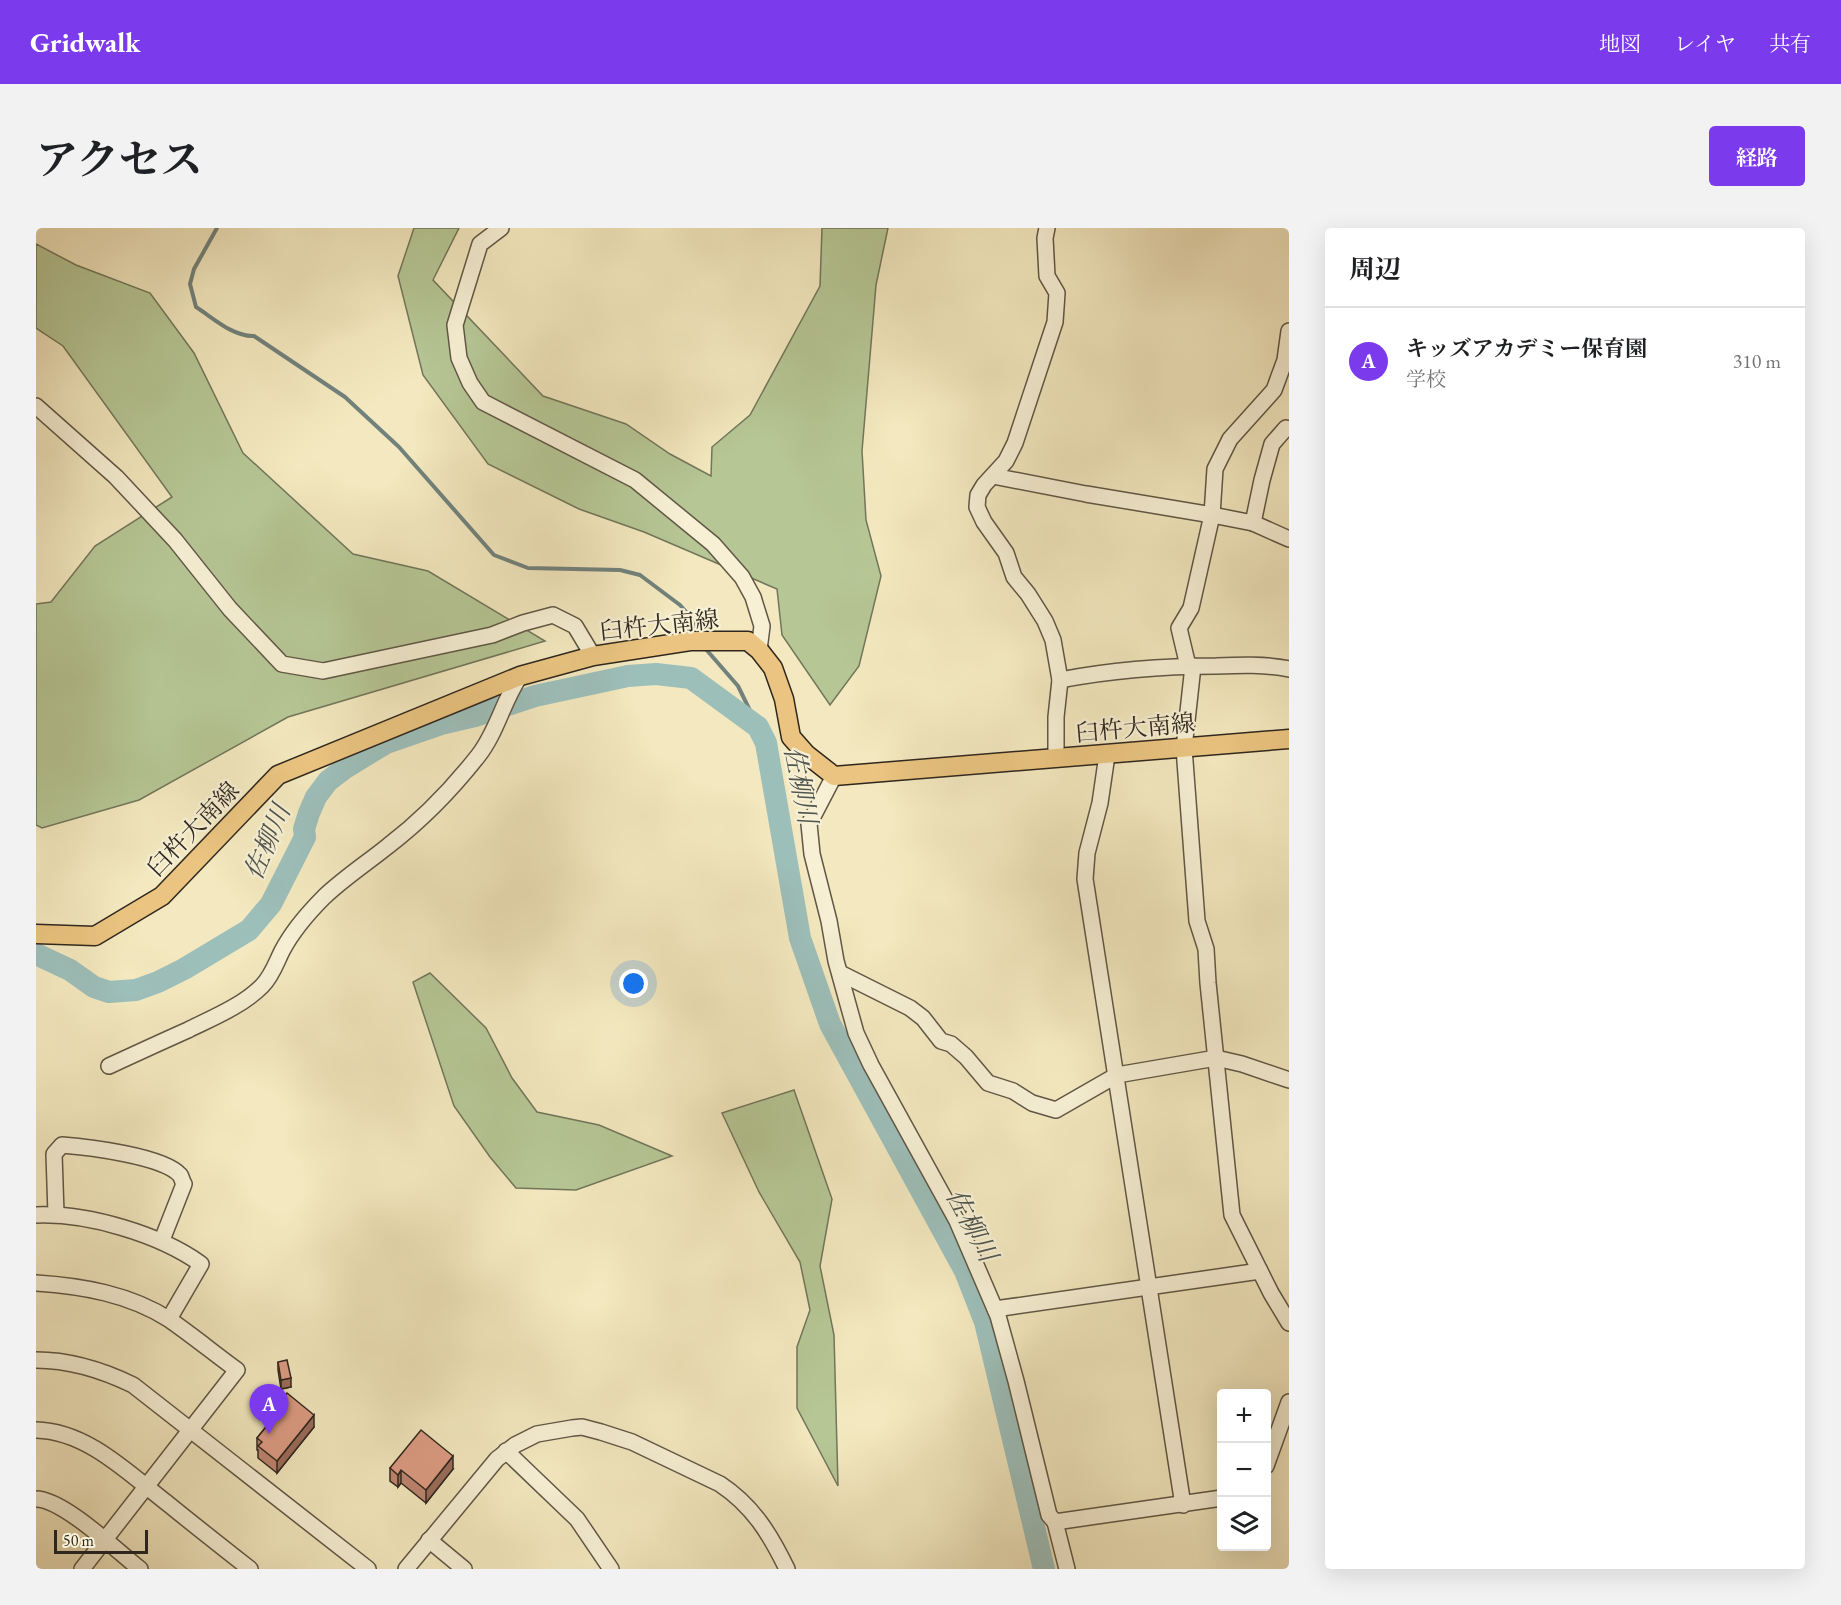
<!DOCTYPE html>
<html lang="ja">
<head>
<meta charset="utf-8">
<style>
	body { margin:0; font-family:"EB Garamond","Noto Serif JP",serif; background:#f2f2f2; color:#202124 }
	.controls { position:absolute; right:18px; bottom:18px; display:grid; overflow:hidden; border-radius:6px; box-shadow:0 6px 24px #0002 }
	.controls button { width:54px; height:54px; display:grid; place-items:center; padding:0; border:0; border-bottom:2px solid #e0e0e0; background:#fff; color:#202124; font:30px sans-serif }
	.scale { position:absolute; left:18px; bottom:15px; width:94px; box-sizing:border-box; padding-left:6px; border:3px solid #2f271e; border-top:0; font-size:16px; line-height:21px; white-space:nowrap; color:#2f271e; -webkit-text-stroke:4px #f7f0d5; paint-order:stroke }
	.you { position:absolute; left:598px; top:756px; width:21px; height:21px; margin:-15px; border:4px solid #fff; border-radius:50%; background:#1a73e8; box-shadow:0 0 0 9px #1a73e833 }
	.badge { display:grid; place-items:center; width:39px; height:39px; border-radius:50%; background:#7c3aed; color:#fff; font-size:20px; font-weight:700 }
	.pin { position:absolute; translate:-50% -50px; filter:drop-shadow(0 2px 3px #0008) }
	.pin::after { content:''; position:absolute; top:32px; width:21px; height:18px; background:inherit; clip-path:polygon(0 0,100% 0,50% 100%) }
	.list { margin:0; padding:0; list-style:none }
	h2 { display:flex; justify-content:space-between; align-items:center; height:78px; margin:0; padding:0 24px; font-size:26px }
	h2 small { font-size:20px; font-weight:400; color:#757577 }
	.list li { display:grid; grid-template-columns:39px 1fr auto; gap:18px; align-items:center; box-sizing:border-box; height:108px; padding:0 24px; border-top:2px solid #e0e0e0 }
	.list b { display:block; font-size:22px; white-space:nowrap }
	.list p { margin:0; font-size:20px; white-space:nowrap; color:#757577 }
	.list em { font-size:20px; font-style:normal; color:#757577 }
	.icon { flex:none; width:33px; height:33px; fill:none; stroke:currentColor; stroke-width:2; stroke-linecap:round; stroke-linejoin:round }
	.map { position:relative; flex:none; width:1253px; height:1341px; overflow:hidden; border-radius:6px }
	header { display:flex; align-items:center; gap:36px; box-sizing:border-box; height:84px; padding:0 30px; background:#7c3aed; color:#fff }
	header strong { font-size:28px }
	nav { display:flex; gap:33px; margin-inline-start:auto; font-size:21px }
	.intro { display:flex; align-items:center; justify-content:space-between; box-sizing:border-box; height:144px; padding:0 36px }
	h1 { margin:0; font-size:42px }
	.button { padding:15px 27px; border-radius:6px; background:#7c3aed; color:#fff; font-size:21px; font-weight:700 }
	main { display:flex; gap:36px; padding:0 36px }
	aside { flex:1; background:#fff; border-radius:6px; box-shadow:0 6px 24px #0002 }
	.map>svg:first-child { display:block }
</style>
</head>
<body>
<header>
<strong>Gridwalk</strong>
<nav><a>地図</a><a>レイヤ</a><a>共有</a></nav>
</header>
<div class="intro"><h1>アクセス</h1><a class="button">経路</a></div>
<main>
<div class="map">
<svg width="1253" height="1341" viewBox="0 0 1253 1341">
	<rect width="100%" height="100%" fill="#f3e8bf"/>
	<filter id="stains"><feTurbulence type="fractalNoise" baseFrequency=".00333" numOctaves="4"/><feColorMatrix values="0 0 0 0 .2 0 0 0 0 .09 0 0 0 0 .02 0 0 0 .5 -.17"/></filter>
	<radialGradient id="worn" r=".72"><stop offset=".6" stop-color="#630" stop-opacity="0"/><stop offset="1" stop-color="#630" stop-opacity=".3"/></radialGradient>
	<g fill="#b6c695" stroke="#72765a" stroke-width="1.5">
		<path d="M378,0H423L397,52L507,168L590,196L634,226L675,248L676,219L714,187L784,58L786,0H852L840,57L826,223L830,292L845,348L823,438L794,477L746,407L741,361L608,304L543,281L452,236L387,147L362,48Z"/>
		<path d="M0,16L40,37L114,65L158,125L207,225L317,326L392,343L509,413L252,489L103,572L6,600L0,597V376L15,374L59,318L136,269L27,118L0,100Z"/>
		<path d="M394,745L450,800L476,850L501,884L563,897L636,928L540,962L480,960L454,929L418,878L377,754Z"/>
		<path d="M758,862L796,971L784,1038L798,1107L802,1258L761,1180V1119L774,1082L764,1034L723,964L686,885Z"/>
	</g>
	<g fill="none" stroke-linecap="round" stroke-linejoin="round">
		<g stroke="#71827c" stroke-width="4">
			<path d="M181,0L158,41L154,56L160,79C176,89 197,109 218,108L309,169L363,219L458,327L492,340L584,342L604,347L644,377L658,393L664,409"/>
			<path d="M668,419L702,458L722,499"/>
		</g>
		<path stroke="#9dbfba" stroke-width="22" d="M0,726L34,742L58,759L73,764L100,762L122,754L148,741L213,702L235,676L269,609L268,601L273,585L280,569L292,553L309,540L350,515L405,496L439,488L499,468L592,448L620,446L655,450L722,499L730,515L764,710L794,796L929,1043L949,1094L1008,1341"/>
		<g stroke="#605746" stroke-width="18">
			<g id="minor">
				<path d="M465,0L444,16L419,97L423,130L434,155L447,174L599,252L677,316L706,349L717,369L726,398L723,422"/>
				<path d="M1011,0L1009,10L1011,48L1021,65L1019,94L979,215L970,233L948,257L942,267L941,279L948,294L970,325L978,349L992,366L1009,393L1017,412L1024,452L1020,489V531"/>
				<path d="M0,178L80,249L139,312L194,381L246,436L287,443L456,407L487,395L517,387L539,398L557,428"/>
				<path d="M957,248L1050,266L1176,287L1179,241L1194,211L1238,162L1249,132L1253,103"/>
				<path d="M1217,295L1226,252L1236,216L1250,200L1253,201"/>
				<path d="M1152,438L1143,400L1155,380L1176,287L1217,295L1253,311"/>
				<path d="M1157,438L1148,520L1161,693L1170,721L1172,755L1196,987L1235,1065L1253,1095"/>
				<path d="M1024,452C1076,442 1127,438 1180,438C1203,437 1230,436 1253,441"/>
				<path d="M1071,527L1064,575L1051,625L1049,651L1147,1277"/>
				<path d="M798,548L773,596L776,626L793,693L800,733L820,805L835,837L921,993L962,1088L980,1153L1013,1287L1019,1294L1186,1270"/>
				<path d="M804,745L874,780L887,790L905,813L915,816L930,829L952,855L977,863L996,875L1020,882L1081,847L1180,830L1206,836L1253,852"/>
				<path d="M73,838C99,826 125,814 152,802C176,790 206,778 226,758C236,748 240,735 246,723C257,702 272,685 288,669C308,650 331,635 352,618C386,592 416,561 442,528C461,504 467,473 484,448"/>
				<path d="M20,986L18,926L26,917C52,919 127,928 144,947C146,950 146,953 148,956L126,1012"/>
				<path d="M0,987C52,985 123,1006 165,1036L133,1091"/>
				<path d="M0,1055C46,1058 94,1066 134,1092C157,1108 179,1126 201,1142L46,1341"/>
				<path d="M959,1081L1224,1043"/>
				<path d="M0,1132C35,1132 66,1142 97,1157L332,1341"/>
				<path d="M0,1202C51,1203 92,1245 131,1275C158,1297 186,1319 214,1341"/>
				<path d="M470,1223L541,1291L575,1341"/>
				<path d="M1230,1238L1253,1174"/>
				<path d="M0,1271C27,1271 81,1323 104,1341"/>
				<path d="M1019,1294L1031,1341"/>
				<path d="M393,1312L428,1341"/>
				<path d="M370,1341L461,1231L479,1217L501,1206L536,1200L546,1199L565,1204L596,1214L684,1256C717,1278 734,1306 751,1341"/>
			</g>
		</g>
		<g stroke="#2f271e" stroke-width="21">
			<path id="major" d="M0,706L59,708L126,668L242,547L484,448L557,428L654,413H712L723,422L737,440L748,471L755,509L770,526L798,548L1253,511"/>
		</g>
		<use href="#minor" stroke="#f7f0d5" stroke-width="15"/>
		<use href="#major" stroke="#eac480" stroke-width="18"/>
	</g>
	<g fill="#be8672" stroke="#2f271e" stroke-width="1.5">
		<path d="M242,1134L255,1159L245,1161L242,1142Z"/>
		<path d="M239,1180L278,1199L241,1245L222,1230V1222H221V1210L239,1188Z"/>
		<path d="M354,1240L417,1241L390,1275L365,1255L362,1259L354,1253Z"/>
	</g>
	<g fill="#9b6d5c" stroke="#2f271e" stroke-width="1.5">
		<path d="M255,1150V1159L245,1161V1152Z"/>
		<path d="M278,1187V1199L241,1245V1233Z"/>
		<path d="M417,1228V1241L390,1275V1262Z"/>
		<path d="M365,1242V1255L362,1259V1247Z"/>
	</g>
	<g fill="#dd9c84" stroke="#2f271e" stroke-width="1.5">
		<path d="M251,1132L255,1150L245,1152L242,1134Z"/>
		<path d="M251,1165L278,1187L241,1233L222,1218L226,1214L221,1210L243,1183L239,1180Z"/>
		<path d="M385,1202L417,1228L390,1262L365,1242L362,1247L354,1240Z"/>
	</g>
	<g text-anchor="middle" stroke-width="4.5" stroke-linejoin="round" paint-order="stroke">
		<g font-size="24" fill="#2f271e" stroke="#f7f0d5">
			<text transform="translate(623 397) rotate(-6)" y="8">臼杵大南線</text>
			<text transform="translate(1099 500) rotate(-5)" y="8">臼杵大南線</text>
			<text transform="translate(157 601) rotate(-46)" y="8">臼杵大南線</text>
		</g>
		<g font-size="26" font-style="italic" fill="#50554d" stroke="#f7f0d5">
			<text transform="translate(765 557) rotate(79)" y="9">佐柳川</text>
			<text transform="translate(231 614) rotate(-67)" y="9">佐柳川</text>
			<text transform="translate(936 997) rotate(62)" y="9">佐柳川</text>
		</g>
	</g>
	<rect width="100%" height="100%" filter="url(#stains)"/>
	<rect width="100%" height="100%" fill="url(#worn)"/>
</svg>
<div class="controls">
<button>+</button>
<button>−</button>
<button><svg class="icon" aria-label="layers" viewBox="0 0 24 24"><path d="M12 4l9 5-9 5-9-5zM3 14l9 5 9-5"/></svg></button>
</div>
<div class="scale">50 m</div>
<div class="you"></div>
<div class="pin badge" style="left:233px;top:1206px">A</div>
</div>
<aside>
<h2>周辺<small></small></h2>
<ul class="list">
<li><span class="badge">A</span><div><b>キッズアカデミー保育園</b><p>学校</p></div><em>310 m</em></li>
</ul>
</aside>
</main>
</body>
</html>
